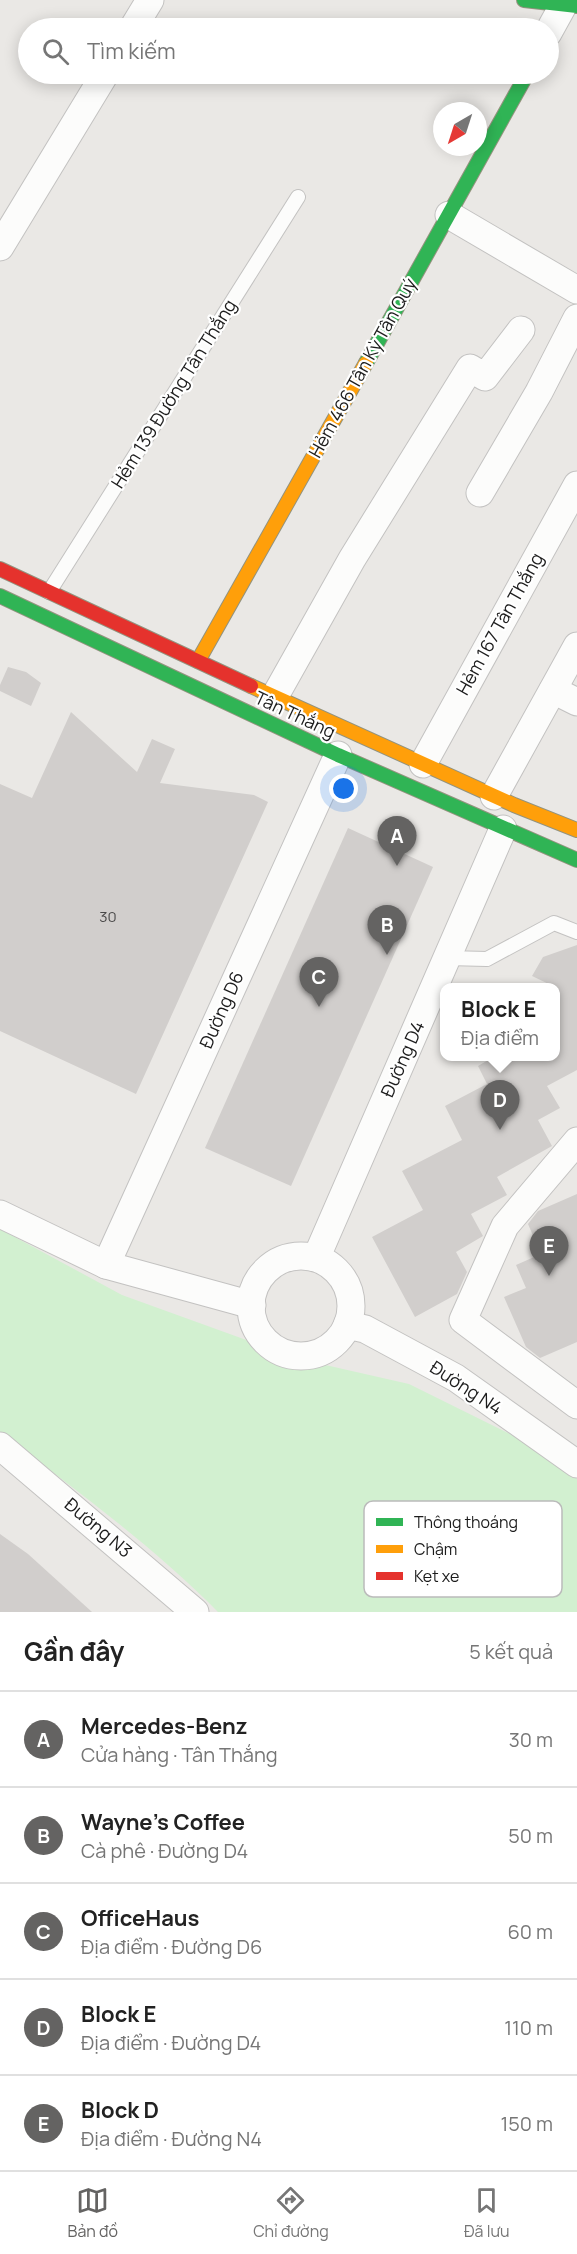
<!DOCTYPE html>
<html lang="vi">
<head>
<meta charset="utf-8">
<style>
	body { margin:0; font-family:Manrope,sans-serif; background:#f6f6f6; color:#222 }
	.compass { position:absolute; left:433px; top:102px; width:54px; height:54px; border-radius:50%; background:#fff; box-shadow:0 3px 15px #0003; rotate:219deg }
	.you { position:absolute; left:344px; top:789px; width:21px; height:21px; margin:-15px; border:4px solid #fff; border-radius:50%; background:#1a73e8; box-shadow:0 0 0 9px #1a73e833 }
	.badge { display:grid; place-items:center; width:39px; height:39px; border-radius:50%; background:#646362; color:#fff; font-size:20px; font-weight:700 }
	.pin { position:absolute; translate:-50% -50px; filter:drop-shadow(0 2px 3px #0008) }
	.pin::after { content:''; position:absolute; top:32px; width:21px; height:18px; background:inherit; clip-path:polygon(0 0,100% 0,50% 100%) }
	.popup { position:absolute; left:440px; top:983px; width:120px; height:78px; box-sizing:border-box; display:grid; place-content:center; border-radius:12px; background:#fff; filter:drop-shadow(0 2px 4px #0005); font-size:20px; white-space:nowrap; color:#767676 }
	.popup b { font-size:22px; color:#222 }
	.popup::after { content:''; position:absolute; left:50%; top:100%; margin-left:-12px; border:12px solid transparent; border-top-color:#fff }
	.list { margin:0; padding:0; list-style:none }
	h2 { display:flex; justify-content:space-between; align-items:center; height:78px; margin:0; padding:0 24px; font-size:26px }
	h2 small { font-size:20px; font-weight:400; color:#767676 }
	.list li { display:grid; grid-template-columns:39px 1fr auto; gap:18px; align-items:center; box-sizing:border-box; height:96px; padding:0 24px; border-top:2px solid #e0e0e0 }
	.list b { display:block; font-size:22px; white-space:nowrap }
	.list p { margin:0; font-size:20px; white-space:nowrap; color:#767676 }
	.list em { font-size:20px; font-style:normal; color:#767676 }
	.icon { flex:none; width:33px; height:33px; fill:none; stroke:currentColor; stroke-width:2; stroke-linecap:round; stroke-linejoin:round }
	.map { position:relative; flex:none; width:577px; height:1612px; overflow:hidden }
	.search { position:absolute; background:#fff; box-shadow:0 3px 15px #0003; left:18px; right:18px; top:18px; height:66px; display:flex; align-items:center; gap:15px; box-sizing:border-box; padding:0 21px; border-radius:33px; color:#767676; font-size:22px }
	.sheet { height:558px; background:#fff }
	nav { display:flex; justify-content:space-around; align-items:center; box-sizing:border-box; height:84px; border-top:2px solid #e0e0e0; background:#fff; font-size:16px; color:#767676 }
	nav a { display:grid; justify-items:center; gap:3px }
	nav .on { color:#646362 }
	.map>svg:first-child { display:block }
</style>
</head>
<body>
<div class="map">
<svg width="577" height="1612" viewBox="0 0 577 1612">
	<rect width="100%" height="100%" fill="#eae8e5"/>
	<path fill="#d2f0d0" d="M0,1229L122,1295L299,1359L409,1384L532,1445L577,1479V1612H218C152,1545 74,1489 0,1432Z"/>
	<g fill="#d1cecc">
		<path d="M8,667L26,672L41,683L31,706L0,691V685Z"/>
		<path d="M71,712L137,772L152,739L175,749L160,783L254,795L268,802L136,1094L0,1031V784L32,798Z"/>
		<path d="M348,828L433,867L291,1186L205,1148Z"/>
		<path d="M577,945V1070L547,1086L560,1108L538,1120L552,1146L497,1177L507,1195L471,1214L483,1236L456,1252L467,1272L457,1294L415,1317L372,1237L423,1210L402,1171L462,1140L445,1106L487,1084L478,1066L495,1056H555V987L532,976L543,957Z"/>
		<path d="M577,1194V1342L540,1358L526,1347L504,1297L526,1288L516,1265L541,1254L528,1224L538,1211Z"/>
		<path d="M0,1534L28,1554L92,1612H0Z"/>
	</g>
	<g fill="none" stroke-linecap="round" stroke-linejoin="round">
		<g stroke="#c3c2c1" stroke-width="16">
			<g id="lane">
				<path d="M49,592L298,197"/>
				<path d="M447,958L487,959L554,923L577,932"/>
			</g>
		</g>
		<g stroke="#c3c2c1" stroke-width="29">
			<g id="street">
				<path d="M133,28L150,0"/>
				<path d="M548,33L564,4"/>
				<path d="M449,215L577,290"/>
				<path d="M0,247L105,74"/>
				<path d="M480,493L539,392L577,318"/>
				<path d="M553,690L577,702"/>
				<path d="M275,696L352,559L470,368L485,377L521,330"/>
				<path d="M423,764L577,485"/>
				<path d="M494,796L577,646"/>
				<path d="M577,1141L505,1226L463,1320L577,1405"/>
				<path d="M0,1214L106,1265L252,1305"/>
				<path d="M317,1256L503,829"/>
				<circle cx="301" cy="1306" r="50"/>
				<path d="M106,1265L338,755"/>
				<path d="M347,1325L365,1329L456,1378L577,1464"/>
				<path d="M0,1446L195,1612"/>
			</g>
		</g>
		<g stroke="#93937e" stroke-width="16">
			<g id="fast">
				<path d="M524,0L577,6"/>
				<path d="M366,363L527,74"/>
				<path d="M0,596L338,755L577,860"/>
			</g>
		</g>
		<g stroke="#93937e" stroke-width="16">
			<g id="slow">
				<path d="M198,661L366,363"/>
				<path d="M251,686L514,805L577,830"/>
			</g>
		</g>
		<g stroke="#93937e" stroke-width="16">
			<path id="jam" d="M0,569L251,686"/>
		</g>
		<use href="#lane" stroke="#fcfcfb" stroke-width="14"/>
		<use href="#street" stroke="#fcfcfb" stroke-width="27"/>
		<use href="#fast" stroke="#30b455" stroke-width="14"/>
		<use href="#slow" stroke="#ff9f0a" stroke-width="14"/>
		<use href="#jam" stroke="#e5322d" stroke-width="14"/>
	</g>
	<g text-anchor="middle" stroke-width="4.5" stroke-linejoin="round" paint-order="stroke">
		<g font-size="15" fill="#494848">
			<text x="108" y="922">30</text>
		</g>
		<g font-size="18" fill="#1c1c1c" stroke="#fff">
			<text transform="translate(363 368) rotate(-61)" y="6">Hẻm 466 Tân Kỳ Tân Quý</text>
			<text transform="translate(174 394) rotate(-58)" y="6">Hẻm 139 Đường Tân Thắng</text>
			<text transform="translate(500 624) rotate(-61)" y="6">Hẻm 167 Tân Thắng</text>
			<text transform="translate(295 715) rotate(25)" y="6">Tân Thắng</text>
			<text transform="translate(222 1010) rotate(-66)" y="6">Đường D6</text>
			<text transform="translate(403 1059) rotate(-66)" y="6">Đường D4</text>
			<text transform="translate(466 1388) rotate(33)" y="6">Đường N4</text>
			<text transform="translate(98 1528) rotate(40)" y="6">Đường N3</text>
		</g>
	</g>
	<rect x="364" y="1501" width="198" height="96" rx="9" fill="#fff" stroke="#bbb" stroke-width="1.5"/>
	<rect x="376" y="1518" width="27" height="8" fill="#30b455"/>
	<rect x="376" y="1545" width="27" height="8" fill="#ff9f0a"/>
	<rect x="376" y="1572" width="27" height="8" fill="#e5322d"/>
	<g font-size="16" fill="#1c1c1c">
		<text x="414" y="1528">Thông thoáng</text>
		<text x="414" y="1555">Chậm</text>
		<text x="414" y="1582">Kẹt xe</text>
	</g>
</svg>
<svg class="compass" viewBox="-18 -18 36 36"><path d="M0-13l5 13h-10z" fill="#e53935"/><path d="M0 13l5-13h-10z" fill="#767676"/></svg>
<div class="you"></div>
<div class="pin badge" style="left:397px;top:866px">A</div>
<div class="pin badge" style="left:387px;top:955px">B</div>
<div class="pin badge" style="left:319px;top:1007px">C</div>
<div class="pin badge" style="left:500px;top:1130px">D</div>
<div class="popup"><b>Block E</b>Địa điểm</div>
<div class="pin badge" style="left:549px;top:1276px">E</div>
<div class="search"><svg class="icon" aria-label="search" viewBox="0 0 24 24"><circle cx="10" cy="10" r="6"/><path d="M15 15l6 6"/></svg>Tìm kiếm</div>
</div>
<section class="sheet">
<h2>Gần đây<small>5 kết quả</small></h2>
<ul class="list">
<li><span class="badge">A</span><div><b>Mercedes-Benz</b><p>Cửa hàng · Tân Thắng</p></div><em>30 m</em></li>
<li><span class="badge">B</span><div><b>Wayne's Coffee</b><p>Cà phê · Đường D4</p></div><em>50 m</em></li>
<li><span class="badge">C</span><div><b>OfficeHaus</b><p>Địa điểm · Đường D6</p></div><em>60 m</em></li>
<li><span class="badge">D</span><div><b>Block E</b><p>Địa điểm · Đường D4</p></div><em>110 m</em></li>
<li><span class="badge">E</span><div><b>Block D</b><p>Địa điểm · Đường N4</p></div><em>150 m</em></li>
</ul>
</section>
<nav>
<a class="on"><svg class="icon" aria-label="map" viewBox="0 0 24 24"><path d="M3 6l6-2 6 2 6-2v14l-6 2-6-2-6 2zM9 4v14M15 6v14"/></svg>Bản đồ</a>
<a><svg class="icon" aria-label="directions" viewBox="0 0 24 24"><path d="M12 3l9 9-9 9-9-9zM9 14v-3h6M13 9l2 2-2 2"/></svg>Chỉ đường</a>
<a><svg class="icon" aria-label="saved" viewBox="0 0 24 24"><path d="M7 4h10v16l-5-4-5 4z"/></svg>Đã lưu</a>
</nav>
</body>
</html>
